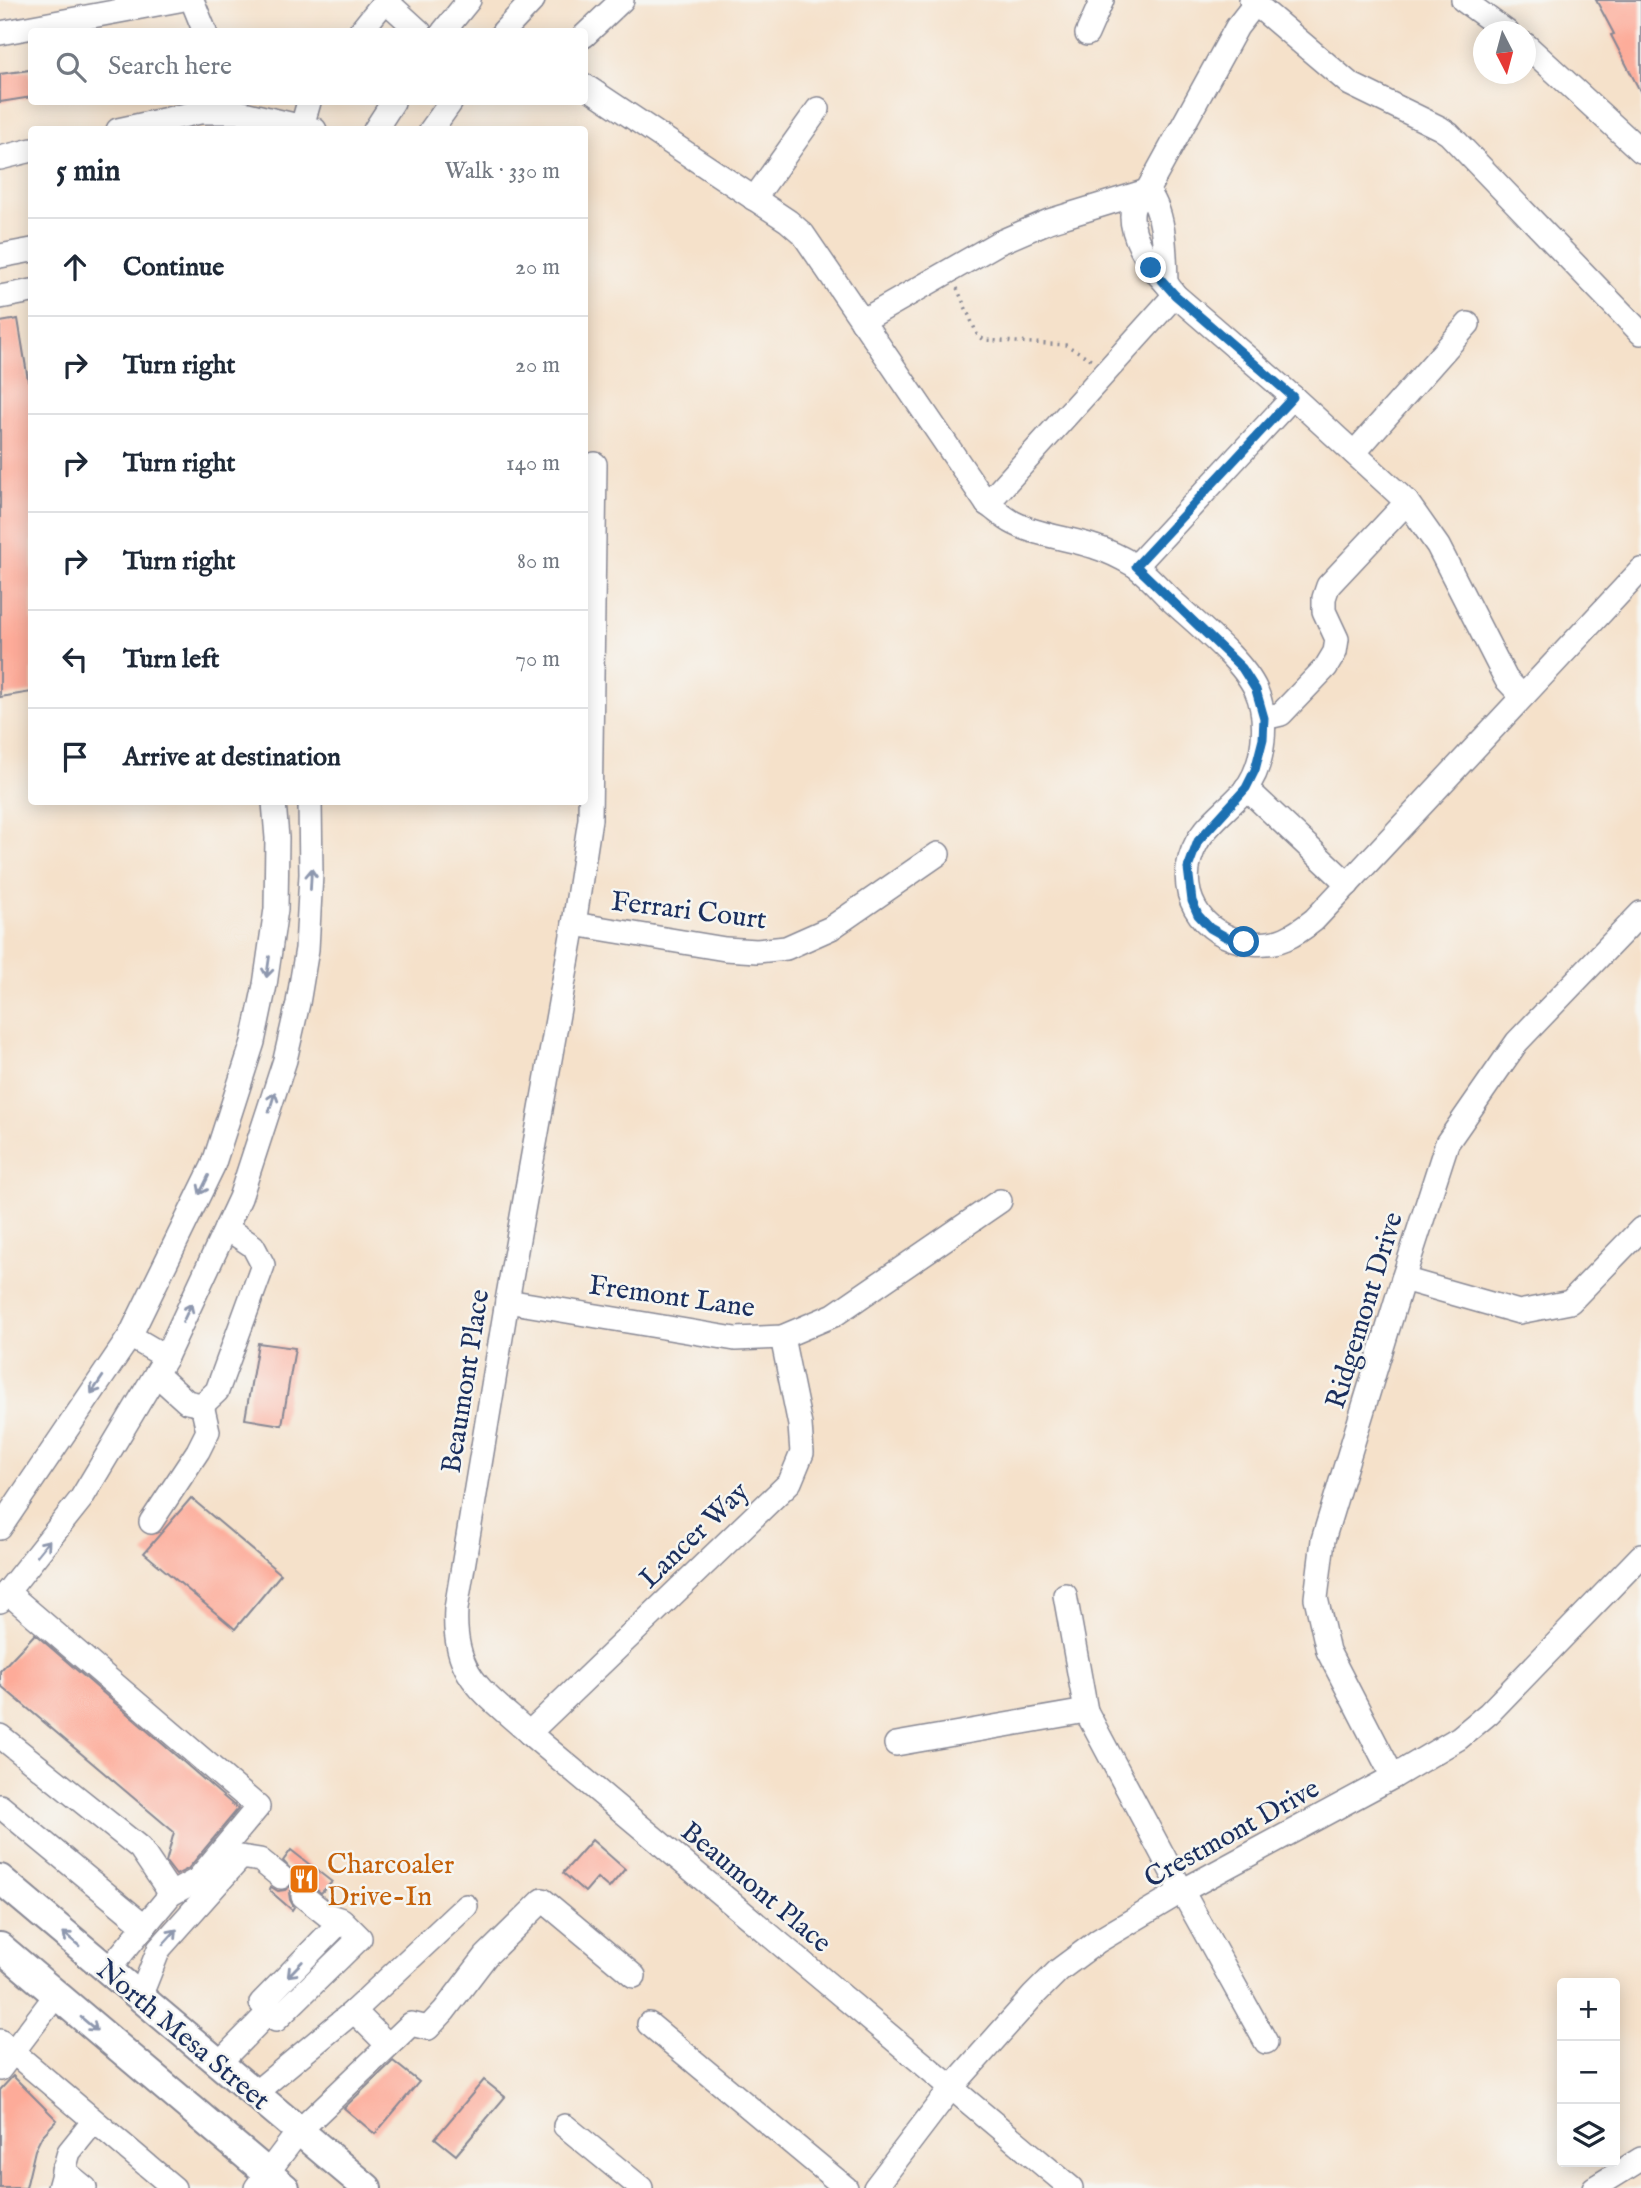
<!DOCTYPE html>
<html lang="en">
<head>
<meta charset="utf-8">
<style>
	body { margin:0; font-family:"IM FELL English",serif; background:#f6f6f7; color:#1f2937 }
	.controls { position:absolute; right:21px; bottom:21px; display:grid; overflow:hidden; border-radius:7px; box-shadow:0 4px 18px #0003 }
	.controls button { width:63px; height:63px; display:grid; place-items:center; padding:0; border:0; border-bottom:2px solid #e0e1e3; background:#fff; color:#1f2937; font:35px sans-serif }
	.compass { position:absolute; left:1473px; top:21px; width:63px; height:63px; border-radius:50%; background:#fff; box-shadow:0 4px 18px #0003; rotate:174deg }
	.stop { position:absolute; width:21px; height:21px; margin:-16px; border:5px solid #1f6fb2; border-radius:50%; background:#fff }
	.stop.end { background:#1f6fb2; border-color:#fff; box-shadow:0 2px 7px #0008 }
	.list { margin:0; padding:0; list-style:none }
	h2 { display:flex; justify-content:space-between; align-items:center; height:91px; margin:0; padding:0 28px; font-size:30px }
	h2 small { font-size:23px; font-weight:400; color:#747a83 }
	.list li { display:grid; grid-template-columns:46px 1fr auto; gap:21px; align-items:center; box-sizing:border-box; height:98px; padding:0 28px; border-top:2px solid #e0e1e3 }
	.list b { display:block; font-size:26px; white-space:nowrap }
	.list em { font-size:23px; font-style:normal; color:#747a83 }
	.icon { flex:none; width:38px; height:38px; fill:none; stroke:currentColor; stroke-width:2; stroke-linecap:round; stroke-linejoin:round }
	.map { position:relative; flex:none; width:1641px; height:2188px; overflow:hidden }
	.search { position:absolute; background:#fff; box-shadow:0 4px 18px #0003; left:28px; top:28px; width:560px; height:77px; display:flex; align-items:center; gap:18px; box-sizing:border-box; padding:0 24px; border-radius:7px; color:#747a83; font-size:26px }
	.panel { position:absolute; background:#fff; box-shadow:0 4px 18px #0003; left:28px; top:126px; width:560px; height:679px; border-radius:7px }
	.map>svg:first-child { display:block }
</style>
</head>
<body>
<div class="map">
<svg width="1641" height="2188" viewBox="0 0 1641 2188">
	<rect width="100%" height="100%" fill="#f6f6f2"/>
	<filter id="ink" filterUnits="userSpaceOnUse"><feTurbulence type="fractalNoise" baseFrequency=".0143" numOctaves="2"/><feDisplacementMap in="SourceGraphic" scale="14" xChannelSelector="R" yChannelSelector="G"/><feConvolveMatrix kernelMatrix="1 2 1 2 8 2 1 2 1" color-interpolation-filters="sRGB"/></filter>
	<filter id="wash" filterUnits="userSpaceOnUse"><feTurbulence type="fractalNoise" baseFrequency=".00686" numOctaves="4" result="noise"/><feDisplacementMap in="SourceGraphic" scale="28" xChannelSelector="R" yChannelSelector="G"/><feGaussianBlur stdDeviation="1.57" result="paint"/><feColorMatrix in="noise" values="0 0 0 0 0 0 0 0 0 0 0 0 0 0 0 0 0 1.4 0 .05"/><feComposite in="paint" operator="in"/></filter>
	<g filter="url(#wash)">
		<rect width="100%" height="100%" fill="#f5e1ca"/>
		<g id="blocks">
			<g fill="#fdab99">
				<path d="M1596,0H1641V93L1611,35L1614,34Z"/>
				<path d="M30,70L32,97L0,102V74Z"/>
				<path d="M18,319L28,380L32,379V692L0,697V322Z"/>
				<path d="M258,1343L295,1348L282,1425L245,1419Z"/>
				<path d="M191,1498L281,1574L235,1629L144,1553Z"/>
				<path d="M35,1634L238,1809L188,1869L176,1875L166,1862L174,1832L0,1685V1671Z"/>
				<path d="M592,1840L625,1869L609,1888L597,1878L585,1892L563,1873Z"/>
				<path d="M291,1850L332,1882L321,1893L306,1882L297,1883L289,1893L290,1900L294,1907L292,1910L269,1890L271,1887L278,1891L285,1890L292,1885L294,1873L283,1861Z"/>
				<path d="M393,2061L419,2082L375,2134L344,2108Z"/>
				<path d="M13,2076L57,2120L42,2136L35,2150L26,2188H0V2090Z"/>
				<path d="M484,2080L505,2097L456,2155L435,2138Z"/>
			</g>
		</g>
	</g>
	<g filter="url(#ink)">
		<use href="#blocks" fill-opacity="0" stroke="#888894" stroke-width="2"/>
		<g fill="none" stroke-linecap="round" stroke-linejoin="round">
			<g stroke="#888894" stroke-width="26">
				<g id="minor">
					<path d="M192,0L205,32"/>
					<path d="M385,0L420,32"/>
					<path d="M1251,0L1350,84L1440,128L1449,134L1641,333"/>
					<path d="M1463,0L1507,32"/>
					<path d="M360,32L385,1"/>
					<path d="M443,32L469,0"/>
					<path d="M503,32L533,0"/>
					<path d="M0,33L179,0"/>
					<path d="M1087,34L1102,0"/>
					<path d="M584,36L622,0"/>
					<path d="M1526,45L1641,151"/>
					<path d="M584,85L788,221L803,234L987,504C996,510 1004,518 1014,523C1039,536 1069,538 1095,547C1108,551 1122,558 1134,565C1146,573 1158,587 1169,598C1194,622 1242,659 1256,690C1269,719 1265,766 1244,791C1229,808 1208,823 1197,842C1171,889 1200,938 1252,943C1278,946 1294,936 1314,920L1641,570"/>
					<path d="M302,126L309,102"/>
					<path d="M118,130L200,112H239L315,130"/>
					<path d="M375,130L393,102"/>
					<path d="M431,130L451,102"/>
					<path d="M0,158L32,150"/>
					<path d="M1147,191C1166,212 1165,256 1166,283C1150,267 1127,232 1133,208C1135,202 1142,196 1147,191L1237,27L1255,4"/>
					<path d="M754,199L818,109"/>
					<path d="M0,256L32,250"/>
					<path d="M1166,283L1175,295L1293,397L1407,502L1438,546L1506,679L1522,696"/>
					<path d="M0,297L32,291"/>
					<path d="M862,321L998,243L1049,221L1147,191"/>
					<path d="M1354,453L1468,324"/>
					<path d="M595,464L590,819L574,924L507,1301L456,1609C452,1676 484,1692 529,1733L1071,2188"/>
					<path d="M987,504L1175,295"/>
					<path d="M1136,566L1293,397"/>
					<path d="M1264,718L1281,714L1326,667L1335,652L1337,639L1324,611V598L1328,586L1407,502"/>
					<path d="M1246,788L1348,884"/>
					<path d="M574,924L725,949L757,951L786,948L831,928L938,854"/>
					<path d="M1403,1279L1519,1312L1570,1302L1641,1229"/>
					<path d="M507,1301L735,1339L782,1337L834,1315L1000,1201"/>
					<path d="M130,1336L166,1357"/>
					<path d="M156,1374L187,1402L202,1405L217,1391L263,1265L253,1246L226,1228"/>
					<path d="M151,1522L198,1451L208,1431L202,1405"/>
					<path d="M0,1528L130,1336L213,1166L253,1042L265,985L276,909L277,838L274,802"/>
					<path d="M7,1592L258,1807L197,1880L171,1894L108,1970"/>
					<path d="M1065,1595L1086,1711L1182,1891L1266,2042"/>
					<path d="M0,1601L81,1499L166,1357L240,1198L285,1060L298,1003L307,949L311,874L310,802"/>
					<path d="M529,1733L790,1482L802,1453L800,1425L782,1337"/>
					<path d="M0,1736L140,1848L171,1894"/>
					<path d="M896,1744L1086,1711"/>
					<path d="M1393,1777L1328,1651L1316,1598L1323,1540L1403,1279L1447,1143L1517,1042L1641,913"/>
					<path d="M0,1806L145,1926"/>
					<path d="M303,1896L327,1915L342,1920L360,1938L276,2020L261,2003L342,1920"/>
					<path d="M140,1997L159,1949L241,1857L260,1860L281,1877"/>
					<path d="M354,2011L388,2045"/>
					<path d="M649,2024L846,2188"/>
					<path d="M0,2041L174,2188"/>
					<path d="M219,2063L269,2012"/>
					<path d="M0,2069L56,1995"/>
					<path d="M255,2093L354,2011L466,1906"/>
					<path d="M565,2126L641,2188"/>
					<path d="M63,2170L85,2188"/>
					<path d="M59,2188L69,2152L94,2121"/>
					<path d="M256,2188L299,2131L411,2024L428,2028L444,2011L486,1956L543,1900L634,1976"/>
					<path d="M875,2188L951,2088L1033,1996L1059,1970L1098,1941L1182,1891L1393,1777L1459,1738L1489,1713L1641,1556"/>
					<path d="M1594,2188L1641,2159"/>
				</g>
			</g>
			<g stroke="#888894" stroke-width="32">
				<g id="major">
					<path d="M0,1879L367,2188"/>
					<path d="M0,1947L285,2188"/>
				</g>
			</g>
			<path stroke="#888894" stroke-width="3.5" stroke-dasharray="2 5" stroke-linecap="butt" d="M957,288L977,334L984,340L1066,345L1091,359"/>
			<use href="#minor" stroke="#fff" stroke-width="23"/>
			<use href="#major" stroke="#fff" stroke-width="28"/>
		</g>
		<defs><path id="oneway-shaft" d="M-6 0H5M1.5-3L5.5 0L1.5 3" fill="none" stroke-width="1.6" stroke-linecap="round" stroke-linejoin="round" transform="scale(1.75)"/></defs>
		<g stroke="#8d97ae">
			<use href="#oneway-shaft" transform="translate(311 879) rotate(-87)"/>
			<use href="#oneway-shaft" transform="translate(268 967) rotate(98)"/>
			<use href="#oneway-shaft" transform="translate(272 1102) rotate(-73)"/>
			<use href="#oneway-shaft" transform="translate(204 1185) rotate(116)"/>
			<use href="#oneway-shaft" transform="translate(187 1313) rotate(-65)"/>
			<use href="#oneway-shaft" transform="translate(97 1385) rotate(124)"/>
			<use href="#oneway-shaft" transform="translate(43 1548) rotate(-51)"/>
			<use href="#oneway-shaft" transform="translate(170 1937) rotate(-48)"/>
			<use href="#oneway-shaft" transform="translate(71 1939) rotate(-140)"/>
			<use href="#oneway-shaft" transform="translate(295 1969) rotate(134)"/>
			<use href="#oneway-shaft" transform="translate(89 2024) rotate(40)"/>
		</g>
	</g>
	<g fill="none" stroke-linecap="round" stroke-linejoin="round" filter="url(#ink)">
		<path stroke="#1f6fb2" stroke-width="9" d="M1151,268L1175,295L1293,397L1136,566L1242,668L1256,690L1264,718L1263,739L1255,770L1246,788L1198,841L1188,868L1192,901L1198,915L1210,928L1226,937L1244,942"/>
	</g>
	<defs>
		<g id="restaurant-square" transform="scale(1.575)"><rect x="-9" y="-9" width="18" height="18" rx="4" fill="#e8710a" stroke="#f6f6f2"/><path d="M-5-6h1v4h1v-4h1v4h1v-4h1v5L-1.5 .5V6h-2V.5L-5-1ZM5-6V6H3V1.5H1.5Q1.5-4 5-6Z" fill="#fff"/></g>
	</defs>
	<g fill-rule="evenodd">
		<use href="#restaurant-square" x="304" y="1879"/>
	</g>
	<g text-anchor="middle" stroke-width="5" stroke-linejoin="round" paint-order="stroke">
		<g font-size="28" fill="#1b2f5e" stroke="#f6f6f2">
			<text transform="translate(689 909) rotate(7)" y="10">Ferrari Court</text>
			<text transform="translate(672 1295) rotate(8)" y="10">Fremont Lane</text>
			<text transform="translate(1363 1310) rotate(-73)" y="10">Ridgemont Drive</text>
			<text transform="translate(464 1381) rotate(-81)" y="10">Beaumont Place</text>
			<text transform="translate(693 1534) rotate(-44)" y="10">Lancer Way</text>
			<text transform="translate(1231 1832) rotate(-29)" y="10">Crestmont Drive</text>
			<text transform="translate(757 1886) rotate(40)" y="10">Beaumont Place</text>
			<text transform="translate(184 2034) rotate(40)" y="10">North Mesa Street</text>
		</g>
		<g font-size="28" fill="#c56008" stroke="#f6f6f2" text-anchor="start">
			<text x="327" y="1873">Charcoaler<tspan x="327" dy="32">Drive-In</tspan></text>
		</g>
	</g>
</svg>
<div class="controls">
<button>+</button>
<button>−</button>
<button><svg class="icon" aria-label="layers" viewBox="0 0 24 24"><path d="M12 4l9 5-9 5-9-5zM3 14l9 5 9-5"/></svg></button>
</div>
<svg class="compass" viewBox="-18 -18 36 36"><path d="M0-13l5 13h-10z" fill="#e53935"/><path d="M0 13l5-13h-10z" fill="#747a83"/></svg>
<div class="stop" style="left:1244px;top:942px"></div>
<div class="stop end" style="left:1151px;top:268px"></div>
<div class="search"><svg class="icon" aria-label="search" viewBox="0 0 24 24"><circle cx="10" cy="10" r="6"/><path d="M15 15l6 6"/></svg>Search here</div>
<section class="panel">
<h2>5 min<small>Walk · 330 m</small></h2>
<ul class="list">
<li><svg class="icon" aria-label="ahead" viewBox="0 0 24 24"><path d="M12 20V5M6 11l6-6 6 6"/></svg><div><b>Continue</b></div><em>20 m</em></li>
<li><svg class="icon" aria-label="right" viewBox="0 0 24 24"><path d="M7 20v-9h11M14 6l5 5-5 5"/></svg><div><b>Turn right</b></div><em>20 m</em></li>
<li><svg class="icon" aria-label="right" viewBox="0 0 24 24"><path d="M7 20v-9h11M14 6l5 5-5 5"/></svg><div><b>Turn right</b></div><em>140 m</em></li>
<li><svg class="icon" aria-label="right" viewBox="0 0 24 24"><path d="M7 20v-9h11M14 6l5 5-5 5"/></svg><div><b>Turn right</b></div><em>80 m</em></li>
<li><svg class="icon" aria-label="left" viewBox="0 0 24 24"><path d="M17 20v-9H6M10 6l-5 5 5 5"/></svg><div><b>Turn left</b></div><em>70 m</em></li>
<li><svg class="icon" aria-label="arrive" viewBox="0 0 24 24"><path d="M6 21V4h12l-3 4 3 4H6"/></svg><div><b>Arrive at destination</b></div></li>
</ul>
</section>
</div>
</body>
</html>
